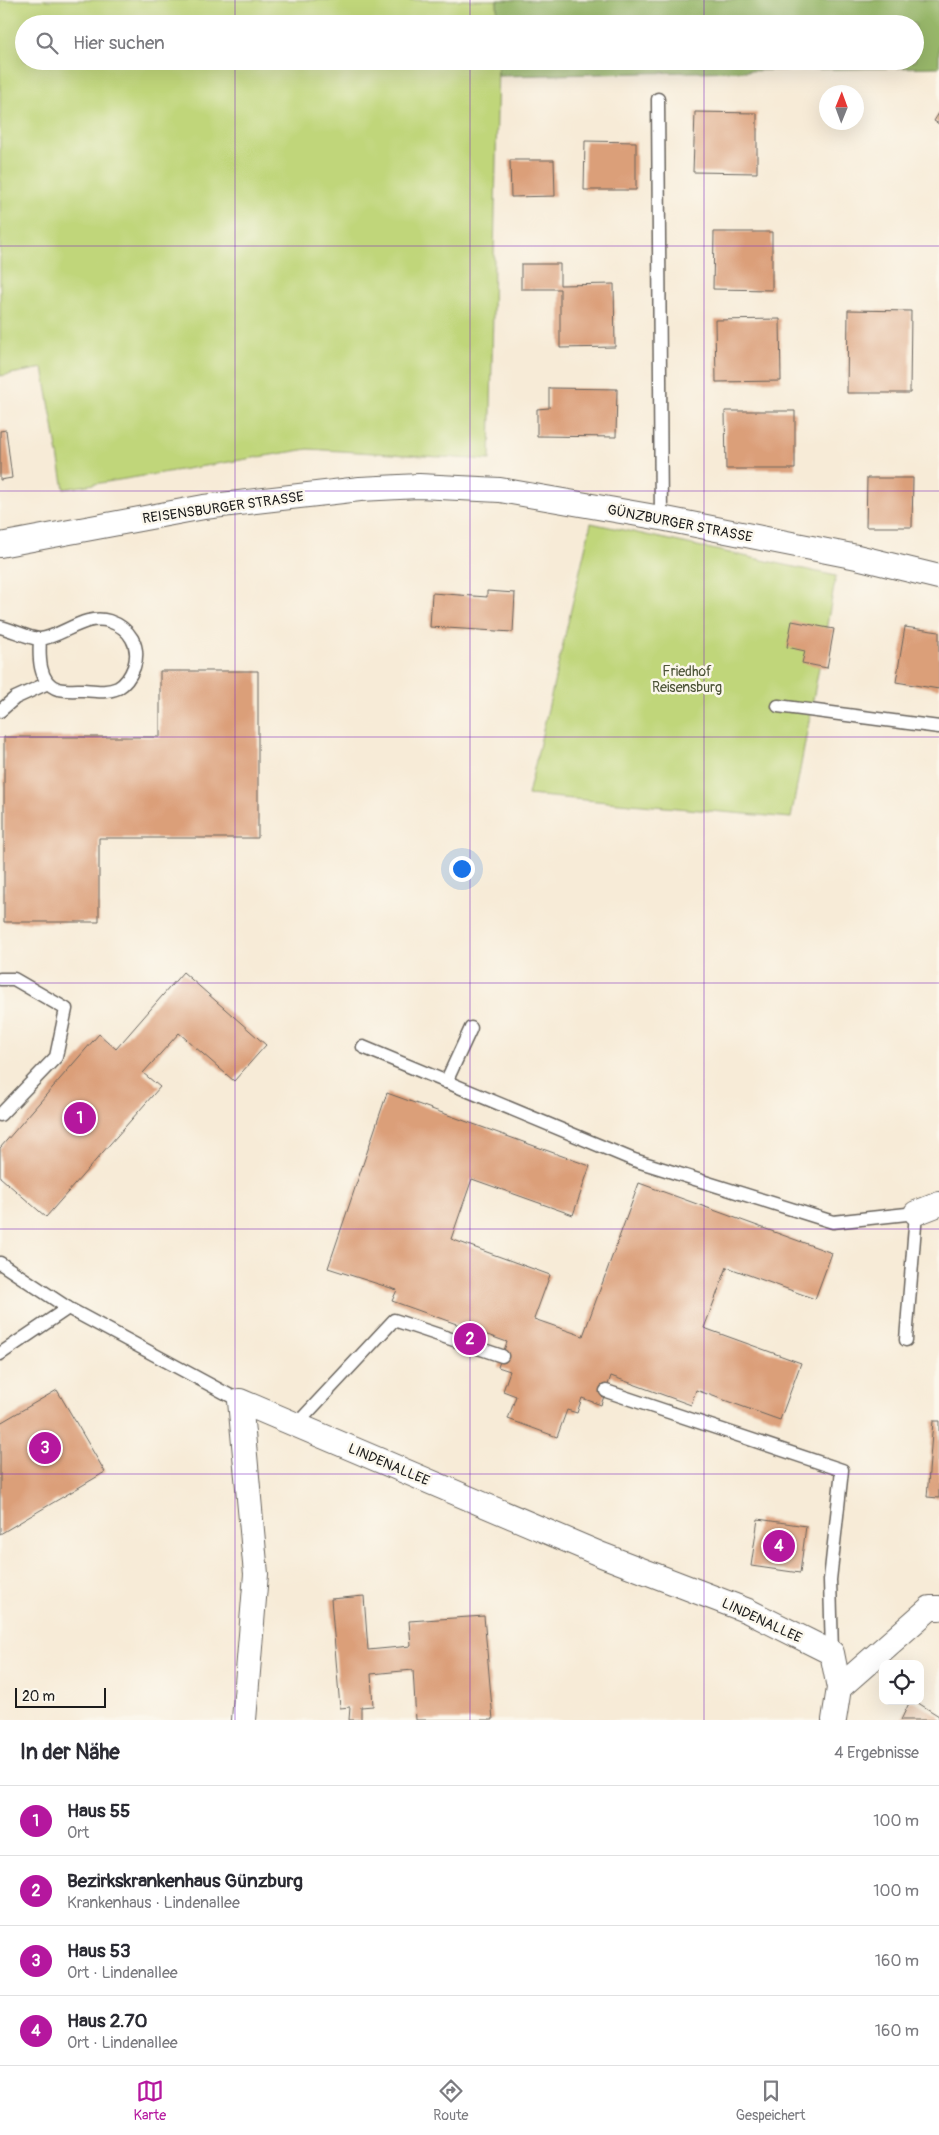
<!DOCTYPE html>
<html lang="de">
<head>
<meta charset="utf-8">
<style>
	body { margin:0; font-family:Pangolin,sans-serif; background:#f2f2f3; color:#2b2b33 }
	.controls { position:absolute; right:15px; bottom:15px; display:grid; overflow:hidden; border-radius:10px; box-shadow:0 5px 20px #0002 }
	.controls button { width:45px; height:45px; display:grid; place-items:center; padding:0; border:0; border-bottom:1px solid #e1e1e2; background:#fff; color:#2b2b33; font:25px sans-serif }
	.compass { position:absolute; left:819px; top:85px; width:45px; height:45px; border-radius:50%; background:#fff; box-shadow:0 5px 20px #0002; rotate:1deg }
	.scale { position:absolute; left:15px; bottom:12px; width:91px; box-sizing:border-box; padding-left:5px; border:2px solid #1c1c1c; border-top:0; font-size:14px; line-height:18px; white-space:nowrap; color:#1c1c1c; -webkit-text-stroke:4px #fbf7ec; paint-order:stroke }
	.you { position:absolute; left:461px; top:868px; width:18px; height:18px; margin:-12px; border:4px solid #fff; border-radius:50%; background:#1a73e8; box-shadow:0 0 0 8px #1a73e833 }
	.badge { display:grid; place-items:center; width:32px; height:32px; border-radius:50%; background:#b5179e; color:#fff; font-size:16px; font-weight:700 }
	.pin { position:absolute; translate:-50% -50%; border:2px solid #fff; box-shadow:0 1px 5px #0006 }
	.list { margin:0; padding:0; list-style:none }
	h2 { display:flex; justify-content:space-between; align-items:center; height:65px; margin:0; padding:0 20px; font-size:21px }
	h2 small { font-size:16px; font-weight:400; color:#7c7c81 }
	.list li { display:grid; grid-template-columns:32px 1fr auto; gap:15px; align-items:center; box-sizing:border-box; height:70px; padding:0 20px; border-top:1px solid #e1e1e2 }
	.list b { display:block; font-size:19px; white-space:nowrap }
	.list p { margin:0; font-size:16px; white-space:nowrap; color:#7c7c81 }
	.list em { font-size:16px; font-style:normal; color:#7c7c81 }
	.icon { flex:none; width:28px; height:28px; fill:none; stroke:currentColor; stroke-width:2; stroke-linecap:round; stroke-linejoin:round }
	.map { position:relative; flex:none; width:939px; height:1720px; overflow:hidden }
	.search { position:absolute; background:#fff; box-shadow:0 5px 20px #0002; left:15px; right:15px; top:15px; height:55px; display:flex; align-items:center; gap:12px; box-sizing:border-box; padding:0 18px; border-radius:28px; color:#7c7c81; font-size:19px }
	.sheet { height:345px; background:#fff }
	nav { display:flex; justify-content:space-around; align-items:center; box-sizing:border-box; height:70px; border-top:1px solid #e1e1e2; background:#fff; font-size:14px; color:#7c7c81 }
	nav a { display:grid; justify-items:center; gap:2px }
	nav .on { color:#b5179e }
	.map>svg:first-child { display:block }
</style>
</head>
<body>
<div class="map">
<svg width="939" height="1720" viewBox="0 0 939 1720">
	<rect width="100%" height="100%" fill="#fbf7ec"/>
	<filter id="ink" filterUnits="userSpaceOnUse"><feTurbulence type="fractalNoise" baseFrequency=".02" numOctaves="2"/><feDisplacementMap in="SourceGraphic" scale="10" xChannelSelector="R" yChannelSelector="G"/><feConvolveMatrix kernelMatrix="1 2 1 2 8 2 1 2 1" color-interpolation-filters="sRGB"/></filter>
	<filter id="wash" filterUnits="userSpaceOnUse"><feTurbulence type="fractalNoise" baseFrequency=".0096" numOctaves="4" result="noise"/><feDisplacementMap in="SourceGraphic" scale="20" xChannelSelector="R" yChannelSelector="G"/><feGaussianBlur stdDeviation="1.12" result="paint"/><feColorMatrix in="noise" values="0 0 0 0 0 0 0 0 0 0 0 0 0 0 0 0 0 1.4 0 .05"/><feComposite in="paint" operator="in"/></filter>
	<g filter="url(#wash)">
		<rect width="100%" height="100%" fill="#f7ebd7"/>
		<g fill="#c0d67a" stroke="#6e794b">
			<path d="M0,0H497L498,24H24V61H498L490,460L308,449L64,489L43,368L0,376Z"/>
			<path d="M591,523L836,576L791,818L528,795Z"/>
		</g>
		<path fill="#98b76a" stroke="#5a6a43" d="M497,0H939V67L498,76V61H915V24H498Z"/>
		<g id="blocks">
			<g fill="#db9f79">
				<path d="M695,112L757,113V173L693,172Z"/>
				<path d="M939,113V124L934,121Z"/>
				<path d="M585,141L636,142V190H584Z"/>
				<path d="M510,160H554L555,196L511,197Z"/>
				<path d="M714,232H772V290L713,289Z"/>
				<path d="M521,264H560V285L614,284L615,347L560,348V289H521Z"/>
				<path d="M848,310L911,311L910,393H847Z"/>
				<path d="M780,319L781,381L716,382L715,320Z"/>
				<path d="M549,388L617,389L616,437L537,436V409L549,408Z"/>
				<path d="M725,411H795V469H726Z"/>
				<path d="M6,430L12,478L0,480V431Z"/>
				<path d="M867,478H913L912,527H866Z"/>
				<path d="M487,591L515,593L513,632L430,627L432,593L487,597Z"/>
				<path d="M792,621L834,629L827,668L802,663L805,651L787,647Z"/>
				<path d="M905,627L939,632V689L896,682Z"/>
				<path d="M160,671H258V838H99V922H4V737H160Z"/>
				<path d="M183,972L266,1045L234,1081L179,1033L143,1073L160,1087L46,1217L0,1177V1148L99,1034L116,1049Z"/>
				<path d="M387,1093L590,1166L573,1215L472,1179L451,1239L550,1275L534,1319L583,1336L639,1183L832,1253L815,1299L727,1267L704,1328L801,1363L780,1420L696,1390L691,1405L611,1376L601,1405L582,1398L577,1413L567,1410L557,1437L508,1419L516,1396L503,1391L510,1371L498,1367L507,1342L392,1301L397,1290L328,1268Z"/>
				<path d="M57,1390L105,1472L0,1534V1423Z"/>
				<path d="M933,1421H939V1498L927,1497Z"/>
				<path d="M758,1519L806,1526L800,1573L751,1566Z"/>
				<path d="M364,1596L368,1650L411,1646L409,1621L484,1616L493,1720H416L413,1670L371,1674L373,1706L361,1707V1720H349L350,1707L340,1708L331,1599Z"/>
				<path d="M910,1701H915L939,1716V1720H901Z"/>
			</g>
		</g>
	</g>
	<g filter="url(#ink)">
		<use href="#blocks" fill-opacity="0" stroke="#69645d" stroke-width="1"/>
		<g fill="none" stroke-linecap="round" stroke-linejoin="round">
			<g stroke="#69645d" stroke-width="15">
				<g id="service">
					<path d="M658,99L661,518"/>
					<path d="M0,627C11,629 30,639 40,639C62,637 85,613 109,621C130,628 141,646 134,667C131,675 125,684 118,688C107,693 96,691 84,690C76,690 66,691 58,689C38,683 39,655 40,639"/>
					<path d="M778,706L939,727"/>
					<path d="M0,711L15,698L48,683"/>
					<path d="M0,979H14L66,1009L56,1057L0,1115"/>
					<path d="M363,1047L634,1160L833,1222L916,1213L906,1340"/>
					<path d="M446,1082L471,1028"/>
					<path d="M0,1263L68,1308L240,1401"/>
					<path d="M0,1354L68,1308"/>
					<path d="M606,1391L842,1470L830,1580L832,1653"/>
					<path d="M296,1425L394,1320L502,1356"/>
				</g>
			</g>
			<g stroke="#69645d" stroke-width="26">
				<g id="minor">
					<path d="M0,545L204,507L360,489L419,486L500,490L661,518L857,557L939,577"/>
					<path d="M916,1213L939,1204"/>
					<path d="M839,1688L930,1608H939"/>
					<path d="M244,1720L256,1574L240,1401L602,1555L748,1611L832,1653L839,1688L834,1720"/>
				</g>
			</g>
			<use href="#service" stroke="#fff" stroke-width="12"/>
			<use href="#minor" stroke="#fff" stroke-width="24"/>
		</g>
	</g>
	<path fill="none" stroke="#7b2cbf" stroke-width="1" stroke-opacity="0.55" d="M235,0V24M470,0V24M704,0V24M235,61V1720M470,61V1720M704,61V1720M0,246H939M0,491H939M0,737H939M0,983H939M0,1229H939M0,1474H939"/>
	<g text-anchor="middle" stroke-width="5" stroke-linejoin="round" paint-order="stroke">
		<g font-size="14" fill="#1c1c1c" stroke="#fbf7ec">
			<text transform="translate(223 507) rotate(-8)" y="5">REISENSBURGER STRASSE</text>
			<text transform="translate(680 523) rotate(11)" y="5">GÜNZBURGER STRASSE</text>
			<text transform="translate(389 1464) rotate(23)" y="5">LINDENALLEE</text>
			<text transform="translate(762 1620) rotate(25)" y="5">LINDENALLEE</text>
		</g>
		<g font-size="14" fill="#4d5438" stroke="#fbf7ec">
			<text x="687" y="676">Friedhof<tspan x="687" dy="16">Reisensburg</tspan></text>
		</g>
	</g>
</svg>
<div class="controls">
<button><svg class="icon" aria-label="locate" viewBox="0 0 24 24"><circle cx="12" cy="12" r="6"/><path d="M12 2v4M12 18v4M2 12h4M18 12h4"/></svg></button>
</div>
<svg class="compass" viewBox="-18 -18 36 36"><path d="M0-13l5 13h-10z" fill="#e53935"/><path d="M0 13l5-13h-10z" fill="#7c7c81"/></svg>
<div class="scale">20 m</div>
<div class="you"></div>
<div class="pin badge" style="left:80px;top:1118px">1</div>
<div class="pin badge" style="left:470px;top:1339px">2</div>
<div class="pin badge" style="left:45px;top:1448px">3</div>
<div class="pin badge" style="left:779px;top:1546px">4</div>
<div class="search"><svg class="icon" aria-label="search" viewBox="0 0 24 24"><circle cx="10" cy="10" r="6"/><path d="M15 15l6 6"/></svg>Hier suchen</div>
</div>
<section class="sheet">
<h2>In der Nähe<small>4 Ergebnisse</small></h2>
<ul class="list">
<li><span class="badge">1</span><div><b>Haus 55</b><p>Ort</p></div><em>100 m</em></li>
<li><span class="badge">2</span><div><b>Bezirkskrankenhaus Günzburg</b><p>Krankenhaus · Lindenallee</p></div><em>100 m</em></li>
<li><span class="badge">3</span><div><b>Haus 53</b><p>Ort · Lindenallee</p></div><em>160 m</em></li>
<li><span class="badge">4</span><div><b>Haus 2.70</b><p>Ort · Lindenallee</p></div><em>160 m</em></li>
</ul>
</section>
<nav>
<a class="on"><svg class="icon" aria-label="map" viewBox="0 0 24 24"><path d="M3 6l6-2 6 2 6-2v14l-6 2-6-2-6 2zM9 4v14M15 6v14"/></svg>Karte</a>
<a><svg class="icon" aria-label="directions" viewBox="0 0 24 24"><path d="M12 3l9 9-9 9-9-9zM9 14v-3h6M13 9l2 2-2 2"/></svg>Route</a>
<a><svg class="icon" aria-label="saved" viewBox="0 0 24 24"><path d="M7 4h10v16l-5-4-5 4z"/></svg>Gespeichert</a>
</nav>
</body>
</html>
